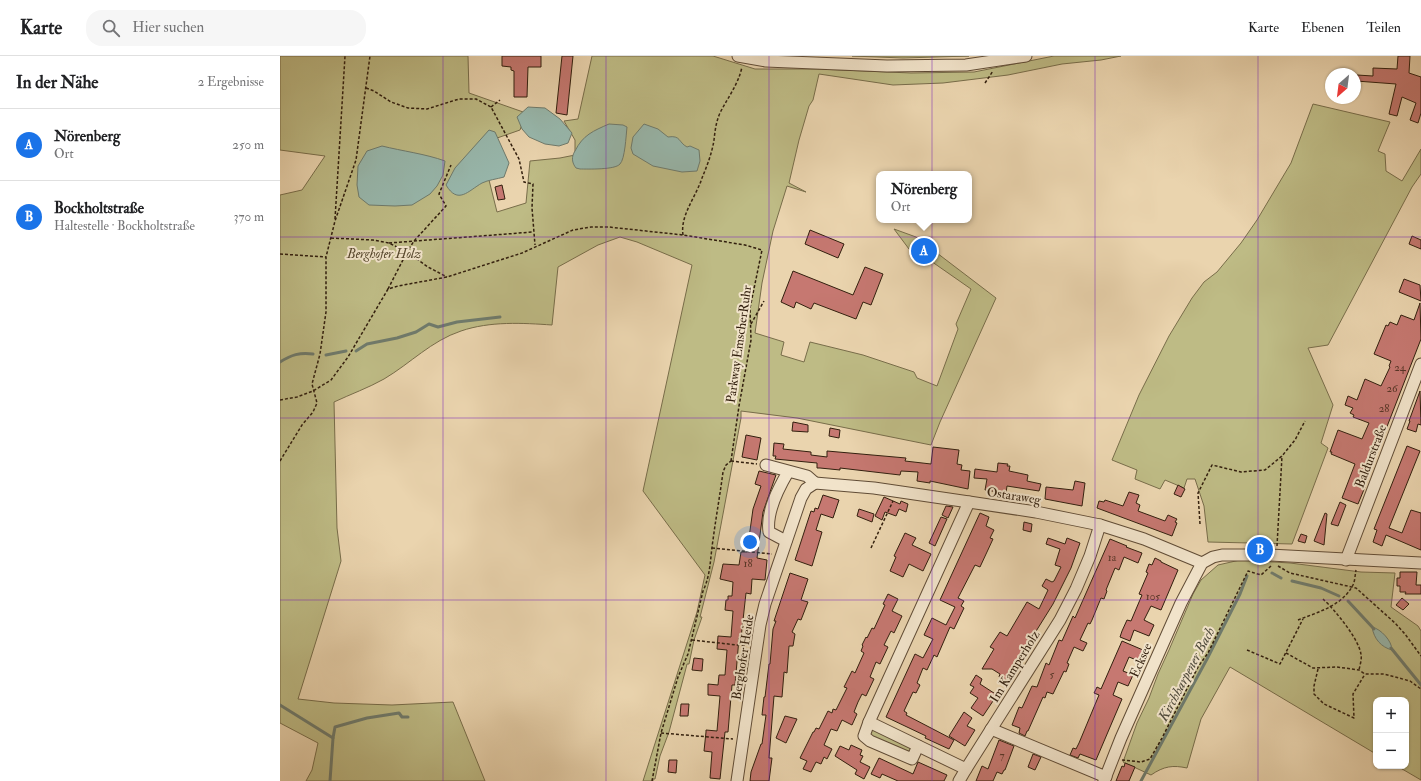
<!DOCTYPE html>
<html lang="de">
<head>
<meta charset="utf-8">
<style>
	body { margin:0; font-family:"IM FELL Double Pica",serif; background:#f6f6f6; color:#202124 }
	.controls { position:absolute; right:12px; bottom:12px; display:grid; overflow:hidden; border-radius:8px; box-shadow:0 1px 3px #0004 }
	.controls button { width:36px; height:36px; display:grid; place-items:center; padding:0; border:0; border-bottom:1px solid #e0e0e0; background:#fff; color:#202124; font:20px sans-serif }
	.compass { position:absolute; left:1045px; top:12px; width:36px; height:36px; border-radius:50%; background:#fff; box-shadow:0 1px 3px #0004; rotate:208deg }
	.you { position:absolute; left:470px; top:486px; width:14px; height:14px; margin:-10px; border:3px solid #fff; border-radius:50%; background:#1a73e8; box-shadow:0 0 0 6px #1a73e833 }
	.badge { display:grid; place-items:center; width:26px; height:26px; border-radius:50%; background:#1a73e8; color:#fff; font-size:13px; font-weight:700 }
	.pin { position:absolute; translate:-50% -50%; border:2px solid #fff; box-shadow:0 1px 4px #0006 }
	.popup { position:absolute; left:596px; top:115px; width:96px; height:52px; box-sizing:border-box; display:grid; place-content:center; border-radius:8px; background:#fff; filter:drop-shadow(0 1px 3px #0005); font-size:13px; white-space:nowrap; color:#757577 }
	.popup b { font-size:15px; color:#202124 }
	.popup::after { content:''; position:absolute; left:50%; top:100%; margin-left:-8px; border:8px solid transparent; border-top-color:#fff }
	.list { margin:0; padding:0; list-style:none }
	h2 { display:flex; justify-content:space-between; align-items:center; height:52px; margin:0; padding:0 16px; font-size:17px }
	h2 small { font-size:13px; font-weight:400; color:#757577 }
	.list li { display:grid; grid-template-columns:26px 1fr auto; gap:12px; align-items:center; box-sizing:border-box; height:72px; padding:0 16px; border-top:1px solid #e0e0e0 }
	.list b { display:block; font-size:15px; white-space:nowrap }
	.list p { margin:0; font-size:13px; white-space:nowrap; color:#757577 }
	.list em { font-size:13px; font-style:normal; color:#757577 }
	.icon { flex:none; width:22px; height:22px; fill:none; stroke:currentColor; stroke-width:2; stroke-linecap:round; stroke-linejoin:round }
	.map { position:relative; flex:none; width:1141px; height:725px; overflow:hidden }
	header { display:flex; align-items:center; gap:24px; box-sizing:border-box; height:56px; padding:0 20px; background:#fff; border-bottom:1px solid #e0e0e0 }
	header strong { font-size:19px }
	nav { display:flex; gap:22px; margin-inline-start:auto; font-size:14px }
	.search { width:280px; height:36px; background:#f6f6f6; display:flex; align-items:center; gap:10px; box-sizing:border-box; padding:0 14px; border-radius:16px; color:#757577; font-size:15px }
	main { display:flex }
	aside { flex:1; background:#fff }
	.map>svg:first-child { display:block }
</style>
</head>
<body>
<header>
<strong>Karte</strong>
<div class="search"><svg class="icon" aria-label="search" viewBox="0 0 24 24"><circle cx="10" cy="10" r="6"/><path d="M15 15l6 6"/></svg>Hier suchen</div>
<nav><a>Karte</a><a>Ebenen</a><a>Teilen</a></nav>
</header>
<main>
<aside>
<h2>In der Nähe<small>2 Ergebnisse</small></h2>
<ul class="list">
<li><span class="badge">A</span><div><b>Nörenberg</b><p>Ort</p></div><em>250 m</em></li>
<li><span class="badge">B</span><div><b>Bockholtstraße</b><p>Haltestelle · Bockholtstraße</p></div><em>370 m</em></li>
</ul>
</aside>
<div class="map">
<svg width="1141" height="725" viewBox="0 0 1141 725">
	<rect width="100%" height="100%" fill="#ead4ae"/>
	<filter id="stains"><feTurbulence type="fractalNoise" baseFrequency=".005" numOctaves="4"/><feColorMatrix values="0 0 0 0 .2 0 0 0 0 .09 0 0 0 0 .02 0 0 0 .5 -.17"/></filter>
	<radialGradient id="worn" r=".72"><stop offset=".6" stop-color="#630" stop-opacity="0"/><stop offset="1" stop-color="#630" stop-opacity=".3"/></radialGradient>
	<g fill="#bebb85" stroke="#786d4a">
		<path d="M0,0H188L189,37L246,57L240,74L200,88L217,156L246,147L250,105L280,102L295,99V84L284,65L298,63L312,0H433L475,13H538L631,17L694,16L774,0H841L821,4L782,8L728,19L663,27L613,29L539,18L533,44L529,50L519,84L509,127L526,136L507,130L493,175L482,227L475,277L504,286L501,299L524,306L530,286L583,299L634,316L637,322L657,330L678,273L676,268L691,233L648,203L629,193L614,173L636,181L716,242L660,366L651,389L517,362L461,355V362L434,506L420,561H422L414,584L409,608H407L405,616L389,676L380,700L375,723H373V725H363L417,556L425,519L363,435L412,209L357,186L340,181L318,189L278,211L272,269C243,267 210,265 181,275C151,285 131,307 104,323C88,332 71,338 54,346L57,472L61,505L18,643L54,647L112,649L173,646L205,725H26L32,714L38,687L0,667V139L22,134L45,100L0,94Z"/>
		<path d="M572,0H689L623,2Z"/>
		<path d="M1033,48L1110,66L1098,95L1105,98L1106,115L1122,125L1141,93V118L1132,131L1048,289L1028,292L1053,349L1041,387L1048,392L1012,488L928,486L924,450L915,423H907L904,432L885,424L880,433L855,423L857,414L832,404L859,339L889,280L912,242L924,226L937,216L961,187L977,164L1011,107Z"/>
		<path d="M960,504L1010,507L1081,516L1115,517L1111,551L1138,570L1141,575V724L1117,710H1126V644H1096V698L950,611L921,663L907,712C893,709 884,710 871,719L843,706L857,667L869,642L878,618L889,594L913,538L921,524L938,509Z"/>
		<path d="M591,673L630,689L632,695L628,697L590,681Z"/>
	</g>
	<g fill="#98b8ad" stroke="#6f7b6d">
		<path d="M248,51L265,52L280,63L292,77L288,87L279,90L265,88L249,81L242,73L237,61Z"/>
		<path d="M329,68L343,69L347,71C346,80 345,103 340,108C335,114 308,113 300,113L296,112C292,107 291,101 295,95C303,79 313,75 329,68Z"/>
		<path d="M364,68L378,73L388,81C401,79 398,86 407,91L410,90L419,94L420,105L417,115L402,116L373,110L353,98L351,92L353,81Z"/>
		<path d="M209,74L215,76L229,107L224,121C217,123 208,124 202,127C188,135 178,149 166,129L175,112Z"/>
		<path d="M102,90C122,95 146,98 165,105L163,119L157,130L150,138L132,149L115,150L89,149L79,141L77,129L78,110L87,95Z"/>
		<path d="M1092,571C1101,573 1112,585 1112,594C1101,591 1094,583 1092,571Z"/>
	</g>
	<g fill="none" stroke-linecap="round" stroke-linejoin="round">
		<g stroke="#6f7b6d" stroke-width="3">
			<path d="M76,295L87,288L117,282L136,276L149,268L158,271L177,266L220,261"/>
			<path d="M46,299L66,295"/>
			<path d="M0,306C11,299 20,296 33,298"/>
			<path d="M992,517L1001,522"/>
			<path d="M1012,525L1041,532L1059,540"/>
			<path d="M1068,545L1094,573"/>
			<path d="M1111,592L1141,629"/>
			<path d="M0,649L53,682L50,725"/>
			<path d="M53,682L55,671L87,662L119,657L122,661H128"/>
			<path d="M861,725L927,603L960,538L967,520"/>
		</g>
	</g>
	<g fill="#c67871" stroke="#321f0e">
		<path d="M222,0H261V11H248L247,41H234V15L231,14V11L222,10Z"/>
		<path d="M282,0H293L287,59L276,57Z"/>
		<path d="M1118,0H1130L1129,17L1141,21V57L1138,67L1130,64L1136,47L1122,41L1117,60L1109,58L1116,28L1076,25L1077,19L1093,20V12L1117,13Z"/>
		<path d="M222,129L225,143L218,144L215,131Z"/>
		<path d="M530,174L564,188L558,202L525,188Z"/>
		<path d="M1132,180L1141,184V193L1129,188Z"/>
		<path d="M585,211L603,218L591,249L583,246L576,263L534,247L531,253L516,246L514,252L501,246L513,215L573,239Z"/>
		<path d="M1124,223L1140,229L1141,245L1119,236Z"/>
		<path d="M1140,247L1141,283L1101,386L1097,385L1092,398L1093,400L1091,404L1090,405L1080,429L1085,431L1078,448L1062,442L1075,408L1051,398L1052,396H1050L1058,374L1082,383L1089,367L1073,361L1074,359L1070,357L1073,352L1065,349L1068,340L1077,344L1085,323L1101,330L1110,311L1109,310L1111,305L1094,298L1106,269L1108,270L1110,266L1117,269L1121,259L1134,264Z"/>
		<path d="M1140,335L1141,369L1138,368L1136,376L1127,373L1130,365H1129Z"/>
		<path d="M513,366L528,369V376L512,375Z"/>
		<path d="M550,372L560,374L559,382L549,380Z"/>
		<path d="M466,379L481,382L477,404L462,401Z"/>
		<path d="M494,387L504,388L503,393L531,396V399L547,401V395L626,402L625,405L651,408L653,391L679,394L677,408L682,409L681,414L690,415L688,433L650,425V427L637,425L638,416L621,415L620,419L560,412V414L540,412H537V407L495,403L496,400H493Z"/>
		<path d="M1127,390L1140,395L1109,472L1122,477L1131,454L1141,457V494L1106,479L1102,490L1093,486L1097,474L1094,473Z"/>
		<path d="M718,407L728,408L727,410H730L729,415L748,419L747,425L761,428L759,435L727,430L726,437L705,434L707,423L694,422L695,413L717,416Z"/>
		<path d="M479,415L496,419L483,456L477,502L487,504L485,524L472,523L471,538L466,537L461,582H459L455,629H452L448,676H445L440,723L430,722L432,696L424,695L426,676V674L437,675L440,640L428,639V628L438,629L439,619H445L447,594L437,593L438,580L451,581L453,555L445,554L446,544H448V540H452L453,526L440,523L443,508L459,509L461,496H467L473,453L481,430L475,428Z"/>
		<path d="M795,425L805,427L802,450L765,443L766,431L793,434Z"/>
		<path d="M898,429L905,433L901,441L894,438Z"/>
		<path d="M849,436L859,439L856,447L860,449L858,455L885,465L888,459L897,463L895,466L897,467L892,480L817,452L819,445L824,446L825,444L843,450Z"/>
		<path d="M543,439L559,444L553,462L541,458L536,474L542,476L532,510L515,504L531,455L534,456L535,452L538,453Z"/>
		<path d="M604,441L620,448L621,445L628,448L626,456L619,453L616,460L605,456L602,464L595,460Z"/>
		<path d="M1060,446L1066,449L1058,470L1051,468Z"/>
		<path d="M666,450L673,451L668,462L662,459Z"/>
		<path d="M579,453L594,458L592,466L577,460Z"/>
		<path d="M700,457L709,461L706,470L714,474L710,482L713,483L700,511L695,509L678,542L684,545L681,550L684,552L674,573L670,571L657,601L654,599L647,614L643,612L637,627L640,629L636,637L633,636L624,655L627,657L626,659L674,684L669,693L645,682L646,680L606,661L635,598L643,602L653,583L644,579L652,562L666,569L675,551L660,544Z"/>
		<path d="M1045,457L1047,458L1044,489L1034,485Z"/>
		<path d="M661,461L667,463L655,490L649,487Z"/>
		<path d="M744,466L752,468L751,476L743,474Z"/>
		<path d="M625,477L636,482L632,489L651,498L643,515L629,508L623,521L610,515L616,501L614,500Z"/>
		<path d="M1021,478L1027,480L1025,487L1018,485Z"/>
		<path d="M768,482L785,488L787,482L800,487L791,512L773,548L725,625L719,621L720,618L712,613H702L714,593L710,591L720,576L727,580L747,546L759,553L768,534L762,530L766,523L772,526L774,525L781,511L775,509L780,493L766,488Z"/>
		<path d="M830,483L847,490L846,491L862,497L858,507L844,501L839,514L835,512L826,534L827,535L824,543L821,542L812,564L810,568L808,567L800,584L807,587L803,595L794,591L787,607L789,608L786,616L784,615L773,638L767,636L765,642L763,641L748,675H747L745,680L739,677L740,672L732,669L739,651L742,652L752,630L757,631L766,607L769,609L779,584L782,585L793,560L795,562Z"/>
		<path d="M875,502L881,505V506L898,514L881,554L871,550L864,564L874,569L869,580L854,574L850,585L840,581L842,575L847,564L851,565L862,539L859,538L868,517L866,516L869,508L872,509Z"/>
		<path d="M1120,516H1137L1136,529H1141V538H1125L1126,536H1120V530H1117V522H1120Z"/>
		<path d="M510,517L528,523L521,544L528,546L521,564L518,563L512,576L515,578L513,590H509L507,617L504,616L502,641L494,640L489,702H492L489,725H470L471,716L481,688H482L486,659H482L484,641H485L489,608H490L493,573L496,565H494Z"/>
		<path d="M608,538L618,543L612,555L622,560L614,577L611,575L604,589L608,591L600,608L596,606L590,621L594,623L586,640L582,638L578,646L574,656L577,658L572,669L562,664L557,675L551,673L544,689L552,693L547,703L544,701L541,708L536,706L531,716L523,713L527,705L520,702L533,676H534L536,672L539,673L548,655L552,657L553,653L556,654L567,632L564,631L572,615L575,617L584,597L581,595L583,590L582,589L586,581L587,582L592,572L594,573L605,549L603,548Z"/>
		<path d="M1122,542L1129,548L1123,554L1116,549Z"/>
		<path d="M842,585L863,594L859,605L849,601L843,615L853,619L848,630L838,626L833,639L842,643L816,704L800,698L798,702L790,699L793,692L796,693L799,687L819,639L814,637L817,631L821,633Z"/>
		<path d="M414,602L423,603L422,615L412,614Z"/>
		<path d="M696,619L702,623L700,628L717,639L703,660L691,652L698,642L690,637L694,631L690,629Z"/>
		<path d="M401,648H409L408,660H400Z"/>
		<path d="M684,656L692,662L687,670L695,674L685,690L669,680Z"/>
		<path d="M505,660L517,663L506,687L496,682Z"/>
		<path d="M719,684L734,690L725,714H724L722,718L717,716L713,725H696L702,710L708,713Z"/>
		<path d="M571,689L582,694L580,699L583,700L580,706L590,711L584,723L575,718L577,714L555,700L560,690L569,694Z"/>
		<path d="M753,698L761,701L755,714L748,711Z"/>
		<path d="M599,702L633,718L638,706L667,719L664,725H618L602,718L600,722L591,718Z"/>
		<path d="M389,704H397L396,717L388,716Z"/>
		<path d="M845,707L855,711L849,725H836L842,710L844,711Z"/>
	</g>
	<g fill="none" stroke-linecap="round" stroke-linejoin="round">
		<g stroke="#604c36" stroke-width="13">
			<g id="minor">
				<path d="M458,0L486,5L607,10L686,9L746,0"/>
				<path d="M486,409L527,420L535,427"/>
				<path d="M535,427L594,432L689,446L756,456L820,469L864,483L922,507"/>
				<path d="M689,446L589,666L686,713L780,564L796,533L810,500L820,469"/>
				<path d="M506,485L489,476C486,456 498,433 508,416"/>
				<path d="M1066,504L1141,308"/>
				<path d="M589,666L584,680L590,685L632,703L638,690"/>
				<path d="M711,673L826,721"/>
				<path d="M457,725L480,569L485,548L521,442L526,433L535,427"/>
				<path d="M679,725L686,713"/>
				<path d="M824,725L841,682L901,547L922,507L933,501L942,499H989L1141,507"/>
			</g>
		</g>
		<g stroke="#321f0e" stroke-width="1.5" stroke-dasharray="3 2" stroke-linecap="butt">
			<path d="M705,27L713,15"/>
			<path d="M86,32L94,35L111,46L128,52L147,53L179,43H196L211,51L239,103L244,126L253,128L252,152L255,189"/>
			<path d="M211,51L220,44"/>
			<path d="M55,163L65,0"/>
			<path d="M403,179C400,159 416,141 422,122C427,110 432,97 434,84C435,75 436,66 440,57C448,41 458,29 462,11"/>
			<path d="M51,182L93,184L109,187L127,196L148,211L167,221"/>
			<path d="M109,187L253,176"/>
			<path d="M0,198L46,201"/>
			<path d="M108,233L127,196L134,185L166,150L159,138L171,109"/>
			<path d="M471,268L484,245"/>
			<path d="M0,344L17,341L33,335L51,324L68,301L108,233L118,230L167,221L242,197L293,174L311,171H329L403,179L465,189L482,194L470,252L471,284L459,350L451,405"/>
			<path d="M0,405L22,369L33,356L37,347L32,328L40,298L46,256V201L55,165L76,104L90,0"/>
			<path d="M451,405L477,408"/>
			<path d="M920,468L918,437L932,409L961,416L985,414L1002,400L1015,384L1025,365"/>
			<path d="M997,490L1002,400"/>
			<path d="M432,492L492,498"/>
			<path d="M591,492L613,445"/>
			<path d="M998,510L1010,517L1076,532L1115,567L1125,578L1141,600"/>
			<path d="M1043,543C1054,553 1080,584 1081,599C1082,603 1080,609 1079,614"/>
			<path d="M1018,564C1038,556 1062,550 1073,529C1075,525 1075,519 1076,514"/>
			<path d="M412,584L466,590"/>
			<path d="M967,594L1000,608L1023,563"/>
			<path d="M1006,597L1033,612L1057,611L1079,614L1085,618H1104L1130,625L1141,633"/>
			<path d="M1038,613L1034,630V638L1044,648L1074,662L1073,638L1085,618"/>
			<path d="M381,677L453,683"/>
			<path d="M842,704L861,706L870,703L882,682L918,611L928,597L968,515L981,519L991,510"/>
			<path d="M372,725L381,677L398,621L408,598L423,535C431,518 430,503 433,484C436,461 440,439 443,416L446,409L451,405"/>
		</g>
		<use href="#minor" stroke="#f1e3ca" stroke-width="11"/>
	</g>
	<path fill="none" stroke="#7b2cbf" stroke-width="1" stroke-opacity="0.55" d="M163,0V725M326,0V725M489,0V725M652,0V725M815,0V725M978,0V725M0,181H1141M0,362H1141M0,544H1141"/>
	<g text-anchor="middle" stroke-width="4" stroke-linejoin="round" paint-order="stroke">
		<g font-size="11" fill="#573527">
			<text x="1120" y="315">24</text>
			<text x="1112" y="336">26</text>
			<text x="1104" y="356">28</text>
			<text x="832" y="505">1a</text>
			<text x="468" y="511">18</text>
			<text x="873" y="544">105</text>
			<text x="772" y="622">5</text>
			<text x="722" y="703">7</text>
		</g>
		<g font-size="13" font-style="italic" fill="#55462c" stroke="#f1e3ca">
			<text x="104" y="202">Berghofer Holz</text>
		</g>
		<g font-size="13" fill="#321f0e" stroke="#f1e3ca">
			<text transform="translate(458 288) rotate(-82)" y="5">Parkway EmscherRuhr</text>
			<text transform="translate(1090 400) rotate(-69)" y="5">Baldurstraße</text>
			<text transform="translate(734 439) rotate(9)" y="5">Ostaraweg</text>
			<text transform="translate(462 601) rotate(-81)" y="5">Berghofer Heide</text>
			<text transform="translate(860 604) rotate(-66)" y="5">Ecksee</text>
			<text transform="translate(734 610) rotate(-58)" y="5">Im Kamperholz</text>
		</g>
		<g font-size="14" font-style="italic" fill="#514d3e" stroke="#f1e3ca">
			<text transform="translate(906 618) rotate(-62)" y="5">Kirchharpener Bach</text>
		</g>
	</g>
	<rect width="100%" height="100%" filter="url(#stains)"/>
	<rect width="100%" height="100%" fill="url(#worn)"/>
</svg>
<div class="controls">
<button>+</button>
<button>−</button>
</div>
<svg class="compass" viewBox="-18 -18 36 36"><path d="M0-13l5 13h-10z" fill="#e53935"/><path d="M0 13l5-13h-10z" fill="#757577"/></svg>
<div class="you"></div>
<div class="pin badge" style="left:644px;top:195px">A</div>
<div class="popup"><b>Nörenberg</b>Ort</div>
<div class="pin badge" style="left:980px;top:494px">B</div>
</div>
</main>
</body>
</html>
